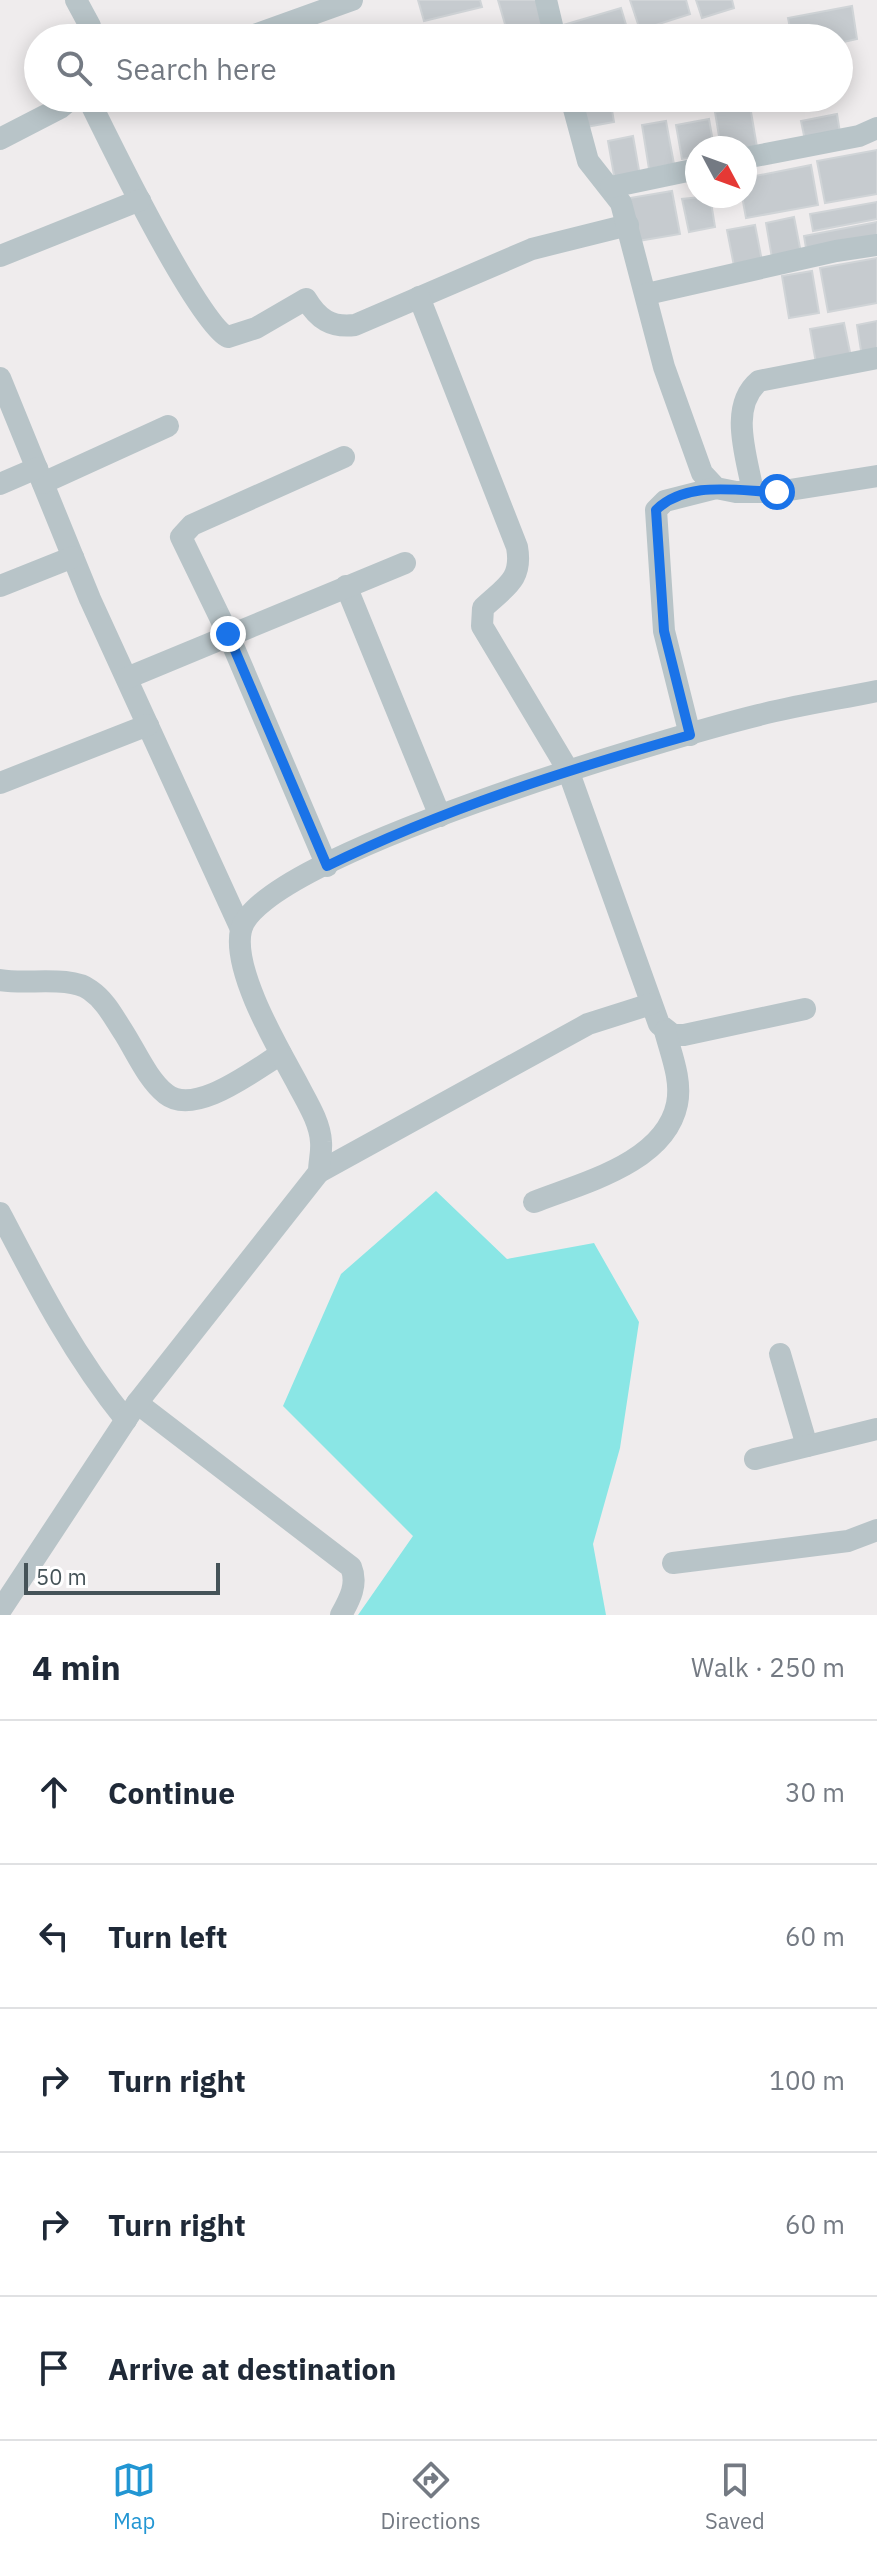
<!DOCTYPE html>
<html lang="en">
<head>
<meta charset="utf-8">
<style>
	body { margin:0; font-family:"IBM Plex Sans",sans-serif; background:#f2f2f3; color:#1f2937 }
	.compass { position:absolute; left:685px; top:136px; width:72px; height:72px; border-radius:50%; background:#fff; box-shadow:0 4px 20px #0003; rotate:131deg }
	.scale { position:absolute; left:24px; bottom:20px; width:196px; box-sizing:border-box; padding-left:8px; border:4px solid #455358; border-top:0; font-size:22px; line-height:28px; white-space:nowrap; color:#455358; -webkit-text-stroke:6px #fff; paint-order:stroke }
	.stop { position:absolute; width:24px; height:24px; margin:-18px; border:6px solid #1a73e8; border-radius:50%; background:#fff }
	.stop.end { background:#1a73e8; border-color:#fff; box-shadow:0 2px 8px #0008 }
	.list { margin:0; padding:0; list-style:none }
	h2 { display:flex; justify-content:space-between; align-items:center; height:104px; margin:0; padding:0 32px; font-size:34px }
	h2 small { font-size:26px; font-weight:400; color:#747a83 }
	.list li { display:grid; grid-template-columns:52px 1fr auto; gap:24px; align-items:center; box-sizing:border-box; height:144px; padding:0 32px; border-top:2px solid #e0e1e3 }
	.list b { display:block; font-size:30px; white-space:nowrap }
	.list em { font-size:26px; font-style:normal; color:#747a83 }
	.icon { flex:none; width:44px; height:44px; fill:none; stroke:currentColor; stroke-width:2; stroke-linecap:round; stroke-linejoin:round }
	.map { position:relative; flex:none; width:877px; height:1615px; overflow:hidden }
	.search { position:absolute; background:#fff; box-shadow:0 4px 20px #0003; left:24px; right:24px; top:24px; height:88px; display:flex; align-items:center; gap:20px; box-sizing:border-box; padding:0 28px; border-radius:44px; color:#747a83; font-size:30px }
	.sheet { height:824px; background:#fff }
	nav { display:flex; justify-content:space-around; align-items:center; box-sizing:border-box; height:112px; border-top:2px solid #e0e1e3; background:#fff; font-size:22px; color:#747a83 }
	nav a { display:grid; justify-items:center; gap:4px }
	nav .on { color:#2296d3 }
	.map>svg:first-child { display:block }
</style>
</head>
<body>
<div class="map">
<svg width="877" height="1615" viewBox="0 0 877 1615">
	<rect width="100%" height="100%" fill="#efeced"/>
	<path fill="#8ae6e5" d="M436,1191L507,1259L594,1243L639,1322L620,1448L593,1544L606,1615H358L413,1536L283,1406L341,1274Z"/>
	<g fill="#c6cbcf" stroke="#d0d4d7" stroke-width="2">
		<path d="M418,0H480L482,7L424,21Z"/>
		<path d="M498,0H537L549,38H509Z"/>
		<path d="M630,0H686L690,14L640,30Z"/>
		<path d="M696,0H732L734,8L702,18Z"/>
		<path d="M852,6L857,39L839,43V38H792L788,18Z"/>
		<path d="M621,8L630,38H564L560,26Z"/>
		<path d="M581,98H610L614,122L586,127Z"/>
		<path d="M657,98H692V101L658,107Z"/>
		<path d="M750,106L757,147L721,148L715,112Z"/>
		<path d="M837,114L841,139L806,145L801,121Z"/>
		<path d="M709,119L714,148H697V157L682,159L676,125Z"/>
		<path d="M666,121L674,164L649,169L642,125Z"/>
		<path d="M633,136L640,176L615,181L608,141Z"/>
		<path d="M877,150V194L825,203L817,161Z"/>
		<path d="M811,165L818,205L746,218L742,196H745V178Z"/>
		<path d="M672,191L680,234L638,241L630,198Z"/>
		<path d="M710,196L715,227L689,232L682,199Z"/>
		<path d="M877,202V219L813,231L810,214Z"/>
		<path d="M794,217L801,253L772,258L766,223Z"/>
		<path d="M877,222V241L807,254L804,236Z"/>
		<path d="M755,225L762,261L734,266L727,230Z"/>
		<path d="M877,258V303L828,312L820,268Z"/>
		<path d="M812,271L819,313L789,318L782,276Z"/>
		<path d="M877,321V355L862,357L857,325Z"/>
		<path d="M844,323L851,357L816,363L810,329Z"/>
	</g>
	<g fill="none" stroke-linecap="round" stroke-linejoin="round">
		<g stroke="#b8c4c8" stroke-width="22">
			<path d="M76,0L90,26L92,38"/>
			<path d="M546,0L555,38"/>
			<path d="M246,38L352,0"/>
			<path d="M88,98C107,137 199,326 228,337L256,328L306,299C318,319 331,328 355,325L532,249L628,225"/>
			<path d="M571,98L588,161L621,203L664,367L702,473L716,488L736,492H777L877,476"/>
			<path d="M0,139L60,108L72,98"/>
			<path d="M745,158L859,136L877,128"/>
			<path d="M611,187L697,169"/>
			<path d="M0,256L140,200"/>
			<path d="M647,294L836,251L877,245"/>
			<path d="M419,297L517,547C523,580 505,587 483,608L482,626L568,770L659,1024L673,1035H684L805,1009"/>
			<path d="M0,378L90,599L241,929"/>
			<path d="M43,483L168,426"/>
			<path d="M0,484L37,468"/>
			<path d="M753,492C747,457 728,407 759,381L877,358"/>
			<path d="M0,586L73,557"/>
			<path d="M346,586L440,816"/>
			<path d="M127,678L405,563"/>
			<path d="M690,735L664,631L656,510L665,501L716,488"/>
			<path d="M0,783L148,725"/>
			<path d="M327,866L228,634L181,537L192,525L344,457"/>
			<path d="M0,980C26,985 70,975 90,990C106,1001 114,1018 124,1033C136,1052 148,1080 166,1094C195,1117 254,1070 281,1054"/>
			<path d="M319,1172L588,1024L651,1004"/>
			<path d="M534,1202C582,1183 665,1163 677,1104C682,1080 671,1054 665,1031"/>
			<path d="M0,1213C38,1286 74,1356 126,1420"/>
			<path d="M780,1354L807,1446"/>
			<path d="M137,1403L351,1567C358,1584 350,1599 341,1615"/>
			<path d="M755,1459L877,1429"/>
			<path d="M673,1563L848,1541L877,1530"/>
			<path d="M0,1611L137,1403L319,1172C319,1162 322,1152 321,1142C320,1121 305,1099 296,1081C277,1046 232,970 241,930C258,856 678,735 759,715C798,705 838,699 877,691"/>
		</g>
	</g>
	<g fill="none" stroke-linecap="round" stroke-linejoin="round">
		<path stroke="#1a73e8" stroke-width="10" d="M228,634L327,866C444,809 566,770 690,735L664,631L656,510C687,480 737,491 777,492"/>
	</g>
</svg>
<svg class="compass" viewBox="-18 -18 36 36"><path d="M0-13l5 13h-10z" fill="#e53935"/><path d="M0 13l5-13h-10z" fill="#747a83"/></svg>
<div class="scale">50 m</div>
<div class="stop" style="left:777px;top:492px"></div>
<div class="stop end" style="left:228px;top:634px"></div>
<div class="search"><svg class="icon" aria-label="search" viewBox="0 0 24 24"><circle cx="10" cy="10" r="6"/><path d="M15 15l6 6"/></svg>Search here</div>
</div>
<section class="sheet">
<h2>4 min<small>Walk · 250 m</small></h2>
<ul class="list">
<li><svg class="icon" aria-label="ahead" viewBox="0 0 24 24"><path d="M12 20V5M6 11l6-6 6 6"/></svg><div><b>Continue</b></div><em>30 m</em></li>
<li><svg class="icon" aria-label="left" viewBox="0 0 24 24"><path d="M17 20v-9H6M10 6l-5 5 5 5"/></svg><div><b>Turn left</b></div><em>60 m</em></li>
<li><svg class="icon" aria-label="right" viewBox="0 0 24 24"><path d="M7 20v-9h11M14 6l5 5-5 5"/></svg><div><b>Turn right</b></div><em>100 m</em></li>
<li><svg class="icon" aria-label="right" viewBox="0 0 24 24"><path d="M7 20v-9h11M14 6l5 5-5 5"/></svg><div><b>Turn right</b></div><em>60 m</em></li>
<li><svg class="icon" aria-label="arrive" viewBox="0 0 24 24"><path d="M6 21V4h12l-3 4 3 4H6"/></svg><div><b>Arrive at destination</b></div></li>
</ul>
</section>
<nav>
<a class="on"><svg class="icon" aria-label="map" viewBox="0 0 24 24"><path d="M3 6l6-2 6 2 6-2v14l-6 2-6-2-6 2zM9 4v14M15 6v14"/></svg>Map</a>
<a><svg class="icon" aria-label="directions" viewBox="0 0 24 24"><path d="M12 3l9 9-9 9-9-9zM9 14v-3h6M13 9l2 2-2 2"/></svg>Directions</a>
<a><svg class="icon" aria-label="saved" viewBox="0 0 24 24"><path d="M7 4h10v16l-5-4-5 4z"/></svg>Saved</a>
</nav>
</body>
</html>
